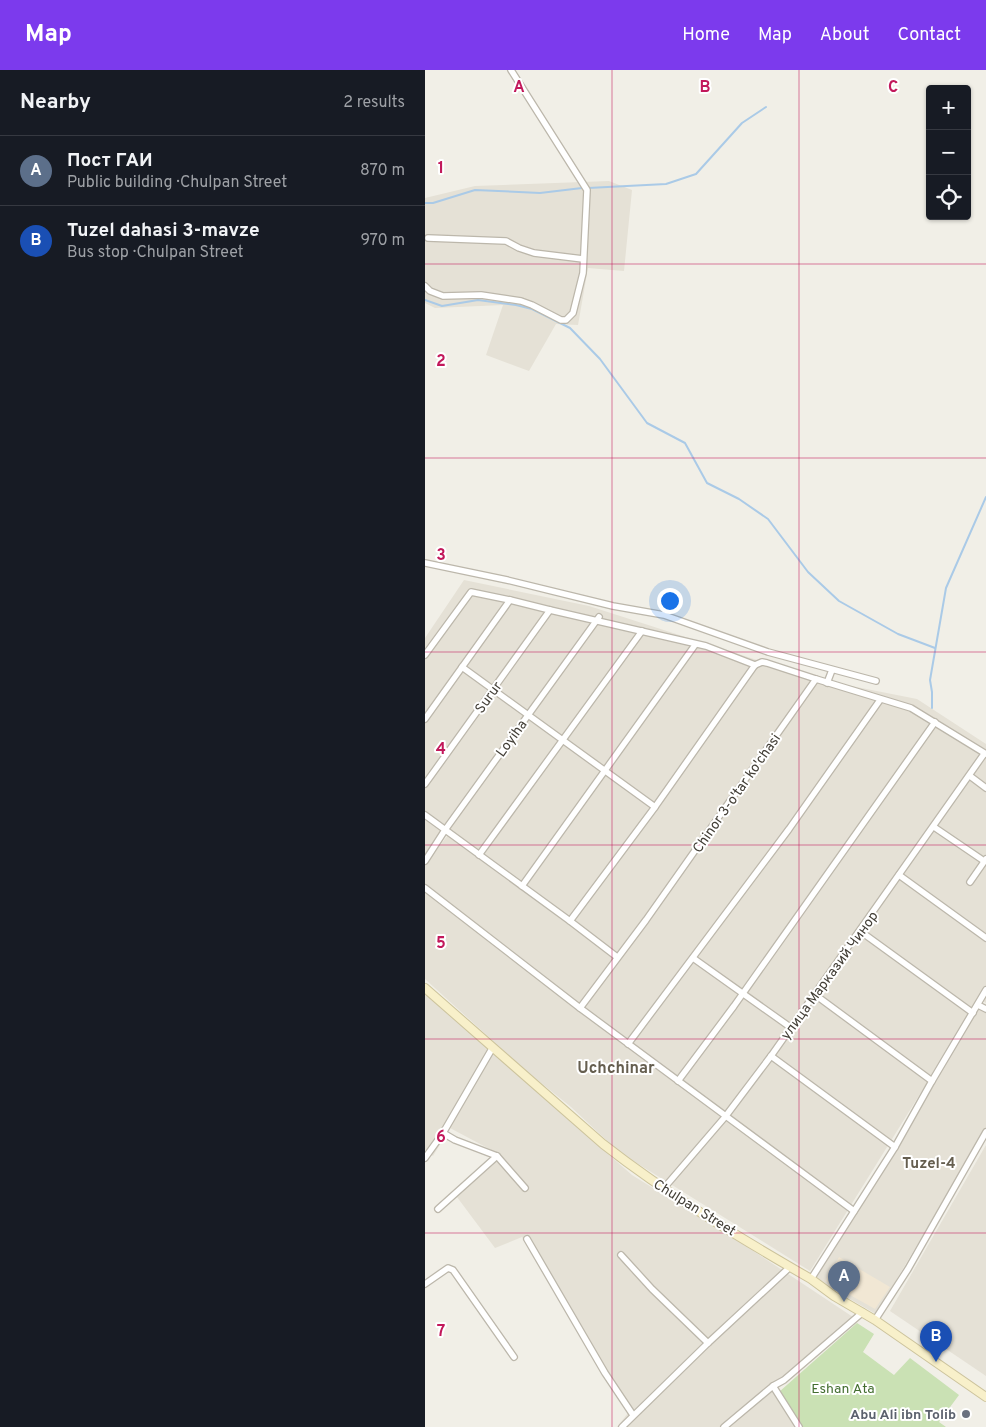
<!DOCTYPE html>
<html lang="en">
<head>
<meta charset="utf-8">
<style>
	body { margin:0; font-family:Overpass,sans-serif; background:#242831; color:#f1f3f6 }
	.controls { position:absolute; right:15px; top:15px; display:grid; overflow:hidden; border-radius:5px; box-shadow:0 1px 4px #0004 }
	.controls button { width:45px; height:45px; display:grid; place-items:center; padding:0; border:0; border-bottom:1px solid #363941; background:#171b24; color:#f1f3f6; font:25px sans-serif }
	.you { position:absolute; left:244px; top:530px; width:18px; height:18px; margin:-12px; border:4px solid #fff; border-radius:50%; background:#1a73e8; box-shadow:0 0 0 8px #1a73e833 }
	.badge { display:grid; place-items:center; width:32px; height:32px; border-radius:50%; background:#7c3aed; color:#fff; font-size:16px; font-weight:700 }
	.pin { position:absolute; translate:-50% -41px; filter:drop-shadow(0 1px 2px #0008) }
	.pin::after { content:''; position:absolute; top:26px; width:18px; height:15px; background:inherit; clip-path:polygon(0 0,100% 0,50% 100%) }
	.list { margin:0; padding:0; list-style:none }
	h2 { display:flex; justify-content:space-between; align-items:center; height:65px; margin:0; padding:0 20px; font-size:21px }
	h2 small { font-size:16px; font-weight:400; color:#9ea1a6 }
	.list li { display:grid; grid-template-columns:32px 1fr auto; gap:15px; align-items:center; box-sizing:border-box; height:70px; padding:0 20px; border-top:1px solid #363941 }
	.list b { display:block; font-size:19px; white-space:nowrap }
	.list p { margin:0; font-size:16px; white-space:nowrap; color:#9ea1a6 }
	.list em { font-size:16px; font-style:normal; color:#9ea1a6 }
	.icon { flex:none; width:28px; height:28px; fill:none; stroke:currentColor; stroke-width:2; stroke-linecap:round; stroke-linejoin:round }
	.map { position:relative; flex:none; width:561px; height:1357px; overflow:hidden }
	header { display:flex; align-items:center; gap:30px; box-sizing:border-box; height:70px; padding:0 25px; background:#7c3aed; color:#fff }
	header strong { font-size:24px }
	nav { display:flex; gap:28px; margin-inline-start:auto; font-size:18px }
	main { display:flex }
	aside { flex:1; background:#171b24 }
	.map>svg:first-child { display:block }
</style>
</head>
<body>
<header>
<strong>Map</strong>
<nav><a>Home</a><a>Map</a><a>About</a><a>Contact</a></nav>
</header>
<main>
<aside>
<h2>Nearby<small>2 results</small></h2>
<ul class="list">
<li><span class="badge" style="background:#5c6f8a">A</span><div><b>Пост ГАИ</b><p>Public building · Chulpan Street</p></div><em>870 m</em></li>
<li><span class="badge" style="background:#1a4fb4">B</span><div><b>Tuzel dahasi 3-mavze</b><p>Bus stop · Chulpan Street</p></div><em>970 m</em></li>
</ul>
</aside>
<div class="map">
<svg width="561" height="1357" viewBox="0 0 561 1357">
	<rect width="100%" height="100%" fill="#f1efe7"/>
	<g fill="#e5e1d6">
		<path d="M184,111L207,120L199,201L163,198L153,255L131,254L104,301L61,285L78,235L10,238L0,233V128L50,116Z"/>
		<path d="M39,510L164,536L391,609L492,629L561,674V933L554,929L385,1201L194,1082L146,1037L100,1000L0,909V795L26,761L0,742V568Z"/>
		<path d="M0,750L15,761L0,785Z"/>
		<path d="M0,924L207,1105L324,1178L431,1249L351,1320L373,1357H192L203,1343L97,1167L70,1178L29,1123L72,1083L25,1058L8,1086L0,1080Z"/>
		<path d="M554,937L561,941V1059L451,1244L390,1209Z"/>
		<path d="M561,1075V1306L465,1241Z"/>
	</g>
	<path fill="#f1e7d4" d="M414,1187L465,1217L450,1239L400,1211Z"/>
	<path fill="#cae1b4" d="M432,1253L449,1264L438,1282L469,1305L485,1288L534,1325L514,1352L521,1357H375L354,1322Z"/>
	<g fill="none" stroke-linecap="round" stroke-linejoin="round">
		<g stroke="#aacae7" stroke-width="2">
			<path d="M163,118L241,114L271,104L317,53L341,37"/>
			<path d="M0,133H8L50,120L115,123L157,118"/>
			<path d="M0,230L17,236L53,230L91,235L107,239L145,258L175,289L222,353L260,373L282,413L314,429L343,449L383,502L414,531L473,564L510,578"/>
			<path d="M507,638V622L505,610L521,518L561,427"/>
		</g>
		<g stroke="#bcb7ab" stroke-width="8">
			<g id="minor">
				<path d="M3,168L81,171L94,178L109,183L158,189"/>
				<path d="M0,216L5,221L18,226L56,225L96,231L107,235L136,250H141L148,243L158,203L162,120L86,0"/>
				<path d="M0,493L82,510L188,536L239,545L343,582L451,611"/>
				<path d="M0,585L46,522L85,530L125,540L281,576L330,595"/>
				<path d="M37,597L230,737"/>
				<path d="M402,613L407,600"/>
				<path d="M0,649L85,530"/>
				<path d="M545,706L561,718"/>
				<path d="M0,714L125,540"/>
				<path d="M0,745L145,851L192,887"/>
				<path d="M509,757L559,791"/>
				<path d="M54,785L217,561"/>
				<path d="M0,791L20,760L174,547"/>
				<path d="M474,805L561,868"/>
				<path d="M545,812L561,789"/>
				<path d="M97,816L270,575"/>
				<path d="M0,818L155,938L429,1141"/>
				<path d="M145,851L230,737L330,595L337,592L342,593L391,609"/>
				<path d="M435,861L548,943"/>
				<path d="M268,888L365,957"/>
				<path d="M389,924L507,1011"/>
				<path d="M553,935L561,939"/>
				<path d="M155,938L221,850L391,609L486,638L561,684"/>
				<path d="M203,974L364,759L455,630"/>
				<path d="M346,986L470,1077"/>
				<path d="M253,1011L309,936L510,652"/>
				<path d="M18,1063L30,1070L72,1086L100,1118"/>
				<path d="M0,1088L18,1063L68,977"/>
				<path d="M239,1118L300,1047L346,986L559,684"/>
				<path d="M13,1139L72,1086"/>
				<path d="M102,1169L180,1303L208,1345"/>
				<path d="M196,1185L227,1219L283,1273"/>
				<path d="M386,1209L470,1077L507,1011L561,920"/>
				<path d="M0,1214L23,1198L28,1200L89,1287"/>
				<path d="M450,1250L483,1199L561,1062"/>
				<path d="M348,1316L374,1357"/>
				<path d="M197,1357L283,1273L365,1197"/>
				<path d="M299,1357L348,1316L359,1310L438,1242"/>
			</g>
		</g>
		<g stroke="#ccc39c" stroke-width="10">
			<path id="secondary" d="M0,918L178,1074C243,1125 315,1168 386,1209L409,1226L450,1250L561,1327"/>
		</g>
		<use href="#minor" stroke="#fff" stroke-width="5.5"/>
		<use href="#secondary" stroke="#f8f0ca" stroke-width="8"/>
	</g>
	<path fill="none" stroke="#c2185b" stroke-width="1" stroke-opacity="0.55" d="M187,0V1357M374,0V1357M0,194H561M0,388H561M0,582H561M0,775H561M0,969H561M0,1163H561"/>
	<circle fill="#6b7280" stroke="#fff" stroke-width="2" cx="541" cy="1344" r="5"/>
	<g text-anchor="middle" stroke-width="4" stroke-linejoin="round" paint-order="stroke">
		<g font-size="14" fill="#433f37" stroke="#fff">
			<text transform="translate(63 627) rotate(-54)" y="5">Surur</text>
			<text transform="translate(86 668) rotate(-54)" y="5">Loyiha</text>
			<text transform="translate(311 723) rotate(-55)" y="5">Chinor 3-o'tar ko'chasi</text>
			<text transform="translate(404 905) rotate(-54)" y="5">улица Марказий Чинор</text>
			<text transform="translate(270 1137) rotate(32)" y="5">Chulpan Street</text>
		</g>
		<g font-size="14" fill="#446e31" stroke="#fff">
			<text x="418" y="1323">Eshan Аta</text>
		</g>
		<g font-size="14" font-weight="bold" fill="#5b616d" stroke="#fff" text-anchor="end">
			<text x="531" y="1349">Abu Ali ibn Tolib</text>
		</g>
		<g font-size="15" font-weight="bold" fill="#655e4f" stroke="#fff">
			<text x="504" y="1098">Tuzel-4</text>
		</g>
		<g font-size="16" font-weight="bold" fill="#655e4f" stroke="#fff">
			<text x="191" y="1003">Uchchinar</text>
		</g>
	</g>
	<g font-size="16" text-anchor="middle" font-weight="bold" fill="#c2185b" stroke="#fff" stroke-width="4" stroke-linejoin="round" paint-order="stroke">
		<text x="94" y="22">A</text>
		<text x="280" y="22">B</text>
		<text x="468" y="22">C</text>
		<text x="16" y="103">1</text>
		<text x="16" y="296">2</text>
		<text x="16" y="490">3</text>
		<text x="16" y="684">4</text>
		<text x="16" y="878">5</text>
		<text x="16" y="1072">6</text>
		<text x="16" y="1266">7</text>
	</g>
</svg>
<div class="controls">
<button>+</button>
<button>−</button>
<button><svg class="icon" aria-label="locate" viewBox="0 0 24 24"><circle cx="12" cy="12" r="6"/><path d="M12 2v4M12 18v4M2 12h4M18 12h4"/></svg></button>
</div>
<div class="you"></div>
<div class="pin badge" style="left:419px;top:1232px;background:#5c6f8a">A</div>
<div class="pin badge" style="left:511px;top:1292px;background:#1a4fb4">B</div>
</div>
</main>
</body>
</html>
